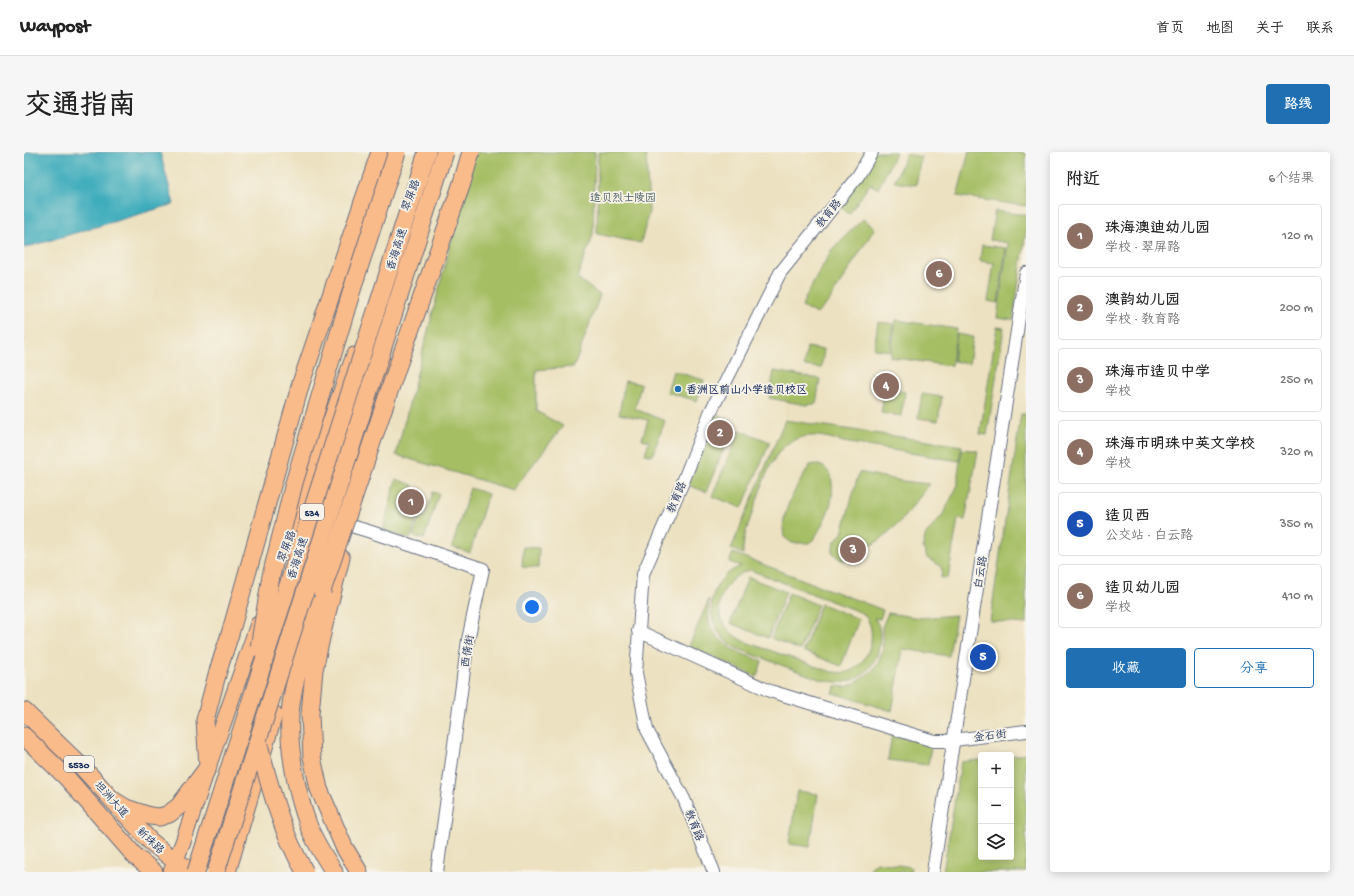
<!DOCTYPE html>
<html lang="zh">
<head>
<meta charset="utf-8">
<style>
	body { margin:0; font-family:"Gochi Hand","LXGW WenKai TC",sans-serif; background:#f6f6f6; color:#222 }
	.controls { position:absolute; right:12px; bottom:12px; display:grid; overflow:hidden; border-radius:4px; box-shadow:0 2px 10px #0003 }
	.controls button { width:36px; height:36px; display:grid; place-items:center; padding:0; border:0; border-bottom:1px solid #e0e0e0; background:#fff; color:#222; font:20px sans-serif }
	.you { position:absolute; left:508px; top:455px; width:14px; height:14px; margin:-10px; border:3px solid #fff; border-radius:50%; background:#1a73e8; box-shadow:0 0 0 6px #1a73e833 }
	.badge { display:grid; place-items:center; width:26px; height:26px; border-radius:50%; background:#1f6fb2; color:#fff; font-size:13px; font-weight:700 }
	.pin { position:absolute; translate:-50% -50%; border:2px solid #fff; box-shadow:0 1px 4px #0006 }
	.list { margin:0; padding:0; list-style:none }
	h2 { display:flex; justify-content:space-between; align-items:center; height:52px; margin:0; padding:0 16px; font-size:17px }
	h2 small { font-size:13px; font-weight:400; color:#767676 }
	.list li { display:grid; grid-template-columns:26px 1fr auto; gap:12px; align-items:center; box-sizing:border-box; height:64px; margin:0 8px 8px; padding:0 8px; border:1px solid #e0e0e0; border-radius:4px }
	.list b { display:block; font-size:15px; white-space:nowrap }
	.list p { margin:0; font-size:13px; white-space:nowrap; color:#767676 }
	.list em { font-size:13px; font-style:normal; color:#767676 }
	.actions { display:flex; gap:8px; padding:12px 16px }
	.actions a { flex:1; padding:9px 0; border:1px solid #1f6fb2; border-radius:4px; text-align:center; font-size:14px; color:#1f6fb2 }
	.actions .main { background:#1f6fb2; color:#fff }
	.icon { flex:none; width:22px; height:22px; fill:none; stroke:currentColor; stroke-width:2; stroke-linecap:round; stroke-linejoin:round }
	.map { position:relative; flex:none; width:1002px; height:720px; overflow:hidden; border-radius:4px }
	header { display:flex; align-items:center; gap:24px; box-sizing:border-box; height:56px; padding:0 20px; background:#fff; border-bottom:1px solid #e0e0e0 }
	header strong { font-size:19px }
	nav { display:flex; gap:22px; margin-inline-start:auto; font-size:14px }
	.intro { display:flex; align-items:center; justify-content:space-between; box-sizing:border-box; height:96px; padding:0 24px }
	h1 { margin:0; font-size:28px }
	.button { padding:10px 18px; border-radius:4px; background:#1f6fb2; color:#fff; font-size:14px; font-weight:700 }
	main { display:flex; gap:24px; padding:0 24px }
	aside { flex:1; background:#fff; border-radius:4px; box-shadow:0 2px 10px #0003 }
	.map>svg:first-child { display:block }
</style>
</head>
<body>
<header>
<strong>Waypost</strong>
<nav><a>首页</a><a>地图</a><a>关于</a><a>联系</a></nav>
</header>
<div class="intro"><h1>交通指南</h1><a class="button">路线</a></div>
<main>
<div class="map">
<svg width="1002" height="720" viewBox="0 0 1002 720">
	<rect width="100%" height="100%" fill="#f7f3e8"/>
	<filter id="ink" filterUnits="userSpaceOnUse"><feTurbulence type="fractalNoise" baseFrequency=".025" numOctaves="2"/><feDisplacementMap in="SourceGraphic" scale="8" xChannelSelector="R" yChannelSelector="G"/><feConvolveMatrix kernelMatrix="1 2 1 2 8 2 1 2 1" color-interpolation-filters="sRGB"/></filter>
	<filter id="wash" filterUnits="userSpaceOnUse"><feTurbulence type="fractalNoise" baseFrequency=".012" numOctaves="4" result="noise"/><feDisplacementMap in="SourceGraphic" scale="16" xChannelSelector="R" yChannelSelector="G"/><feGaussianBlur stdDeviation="0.9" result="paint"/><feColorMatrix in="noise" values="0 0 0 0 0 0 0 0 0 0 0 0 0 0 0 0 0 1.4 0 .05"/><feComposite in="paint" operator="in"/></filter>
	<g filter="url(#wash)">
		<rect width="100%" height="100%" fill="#ece1c0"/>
		<g fill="#a5be64" stroke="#607661" fill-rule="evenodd">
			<path d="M450,0H571L569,83L553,126L576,143L550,215L512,218V259L539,274L489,338L372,303Z"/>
			<path d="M574,0H622L625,59L617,91L573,82Z"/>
			<path d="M851,0H872L854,37L846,32L825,62L815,54Z"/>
			<path d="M945,0H1002V54L933,44Z"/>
			<path d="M882,2L897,5L892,33L870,30Z"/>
			<path d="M971,59L1002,63V80L989,168L973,166L984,91L966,88Z"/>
			<path d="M839,67L851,76L805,149L793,162L778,155L781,146L808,97Z"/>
			<path d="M958,93L982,96L974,151L964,149L970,111L956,109Z"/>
			<path d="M872,168L933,177L927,214L866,205Z"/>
			<path d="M854,170L870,172L866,199L850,197Z"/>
			<path d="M973,175L980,176L963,283L956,282Z"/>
			<path d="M933,182L949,185L945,212L929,209Z"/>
			<path d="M783,195L800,198L797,216L780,214Z"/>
			<path d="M649,219L680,228L673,249L643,240Z"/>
			<path d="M750,219L796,227L792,252L782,253L745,246Z"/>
			<path d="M601,229L617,232L611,257L641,269L628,304L621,302L625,289L618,287L624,268L595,262Z"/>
			<path d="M861,237L881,240L877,264L857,261Z"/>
			<path d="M898,242L918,245L914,269L894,266Z"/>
			<path d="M692,261L712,273L702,295L682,287Z"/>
			<path d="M997,262H1002V472L966,469Z"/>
			<path d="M761,268L938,294L935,309L819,290C761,269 747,305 732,351C726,368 718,385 719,402L707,397Z"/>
			<path d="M716,278L746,290L718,356L688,344Z"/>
			<path d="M682,289L700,296L682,340L664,333Z"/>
			<path d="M938,297L954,299L941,368L934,367L924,426H917L918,418L916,414L903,406L899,396L901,384L919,362L934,333V321Z"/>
			<path d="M792,312L800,315L807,323C808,330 809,338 808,345C807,356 794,384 786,391H768L760,385C755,360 774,333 786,313Z"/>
			<path d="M835,320L878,329L906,332L876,370L857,387L827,407L817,408L808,401L810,391L818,381Z"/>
			<path d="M372,327L389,333L380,359L394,363L386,387L359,378Z"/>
			<path d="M446,336L464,342L446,401L428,395Z"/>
			<path d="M409,340L415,342L400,387L389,384L396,363L401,365Z"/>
			<path d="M499,395L515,396L514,416L498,415Z"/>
			<path d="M709,401L859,458L856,467L850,466C854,470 856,477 856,483C857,503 846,523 826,529C816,532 806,529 795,527L714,497C708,493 701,490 697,484C678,458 688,425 717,414L705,410ZM726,418L838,461C856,476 846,511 826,519C820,522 814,520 808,520L719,489C696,476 687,454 705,431C711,425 718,420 726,418Z"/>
			<path d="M724,425L762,440L744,486L706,471Z"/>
			<path d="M765,441L794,453L776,498L747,486Z"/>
			<path d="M685,447C685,454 684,462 685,469C691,493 718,502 738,509L733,525L665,494Z"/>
			<path d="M797,452L835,467L817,514L779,499Z"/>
			<path d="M864,461L896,466L932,463L925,504L879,497L868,559L809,541L812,534L822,535L831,531L849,518L854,510L859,498L858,475Z"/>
			<path d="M868,582L907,594L904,613L864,608Z"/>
			<path d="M1002,602V720H919L937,610L957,608V705H987V604Z"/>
			<path d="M773,639L794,642L786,695L765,692Z"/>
			<path d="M853,710L887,715L886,720H842Z"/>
		</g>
		<path fill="#3eacbc" stroke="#2c6e8d" d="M0,0H136L150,52L0,96Z"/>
	</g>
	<g filter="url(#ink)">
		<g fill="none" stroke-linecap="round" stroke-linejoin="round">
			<g stroke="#646d80" stroke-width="14">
				<g id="minor">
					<path d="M327,374L344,379L459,417L444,488L413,720"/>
					<path d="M614,479L746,539L910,589H922L1002,579"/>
					<path d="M690,720L660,647L623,578L612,521L619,422L659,330L686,261L756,121L834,24L848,0"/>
					<path d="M909,720L1002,121"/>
				</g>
			</g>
			<g stroke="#646d80" stroke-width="17">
				<g id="major">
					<path d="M351,264L360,211"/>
					<path d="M259,401L330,203"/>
					<path d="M147,720L159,690L184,615L234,472"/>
					<path d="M204,720L251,562"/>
				</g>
			</g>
			<g stroke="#646d80" stroke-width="19">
				<g id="highway">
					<path d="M317,406L299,477L290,518L286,562L288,605L295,637L320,695L335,720"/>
					<path d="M294,452C283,485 272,518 267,552C262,589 272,640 285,675C291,690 301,706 310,720"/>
					<path d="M0,559L60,617L126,689L151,709L169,720"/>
					<path d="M0,584L43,626L111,704L130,720"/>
					<path d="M89,648L102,656L126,664L136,665L145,662L155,654L184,615L181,568L194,519L206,482L277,231L356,0"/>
				</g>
			</g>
			<use href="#minor" stroke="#fff" stroke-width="12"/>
			<use href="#major" stroke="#fabb8b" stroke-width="15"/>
			<use href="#highway" stroke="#fabb8b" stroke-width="17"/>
			<g stroke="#646d80" stroke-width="19" stroke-linecap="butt">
				<g id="highway-bridge">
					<path d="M298,439L373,216L437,34L447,0"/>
					<path d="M235,496L247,424L270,331L331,128L373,0"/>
					<path d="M234,590C246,635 257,679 281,720"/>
					<path d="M172,720L403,0"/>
					<path d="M192,720L421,0"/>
				</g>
			</g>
			<use href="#highway-bridge" stroke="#fabb8b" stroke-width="17"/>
		</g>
	</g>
	<circle fill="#1f6fb2" stroke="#f7f3e8" stroke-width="1.5" cx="654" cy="237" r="4"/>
	<g text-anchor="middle" stroke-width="3.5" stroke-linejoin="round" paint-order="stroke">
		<g fill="#f7f3e8" stroke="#5d6a87" stroke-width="1">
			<rect x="276" y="352" width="24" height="16" rx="3"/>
			<rect x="40" y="604" width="30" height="16" rx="3"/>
		</g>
		<g font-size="10" font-weight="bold" fill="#1b2f5e">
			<text x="288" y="364">S34</text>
			<text x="55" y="616">S530</text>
		</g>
		<g font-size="11" fill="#1b2f5e" stroke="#f7f3e8">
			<text transform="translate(386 43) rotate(-70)" y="4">翠屏路</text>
			<text transform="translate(804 61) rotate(-51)" y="4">教育路</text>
			<text transform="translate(372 97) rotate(-72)" y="4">香海高速</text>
			<text transform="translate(652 345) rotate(-67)" y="4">教育路</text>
			<text transform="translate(262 394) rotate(-70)" y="4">翠屏路</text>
			<text transform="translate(273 406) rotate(-72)" y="4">香海高速</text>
			<text transform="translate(956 420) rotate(-81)" y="4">白云路</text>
			<text transform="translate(443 499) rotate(-81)" y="4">西倩街</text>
			<text transform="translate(966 583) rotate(-7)" y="4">金石街</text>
			<text transform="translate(88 647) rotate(48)" y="4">坦洲大道</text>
			<text transform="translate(671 673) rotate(68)" y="4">教育路</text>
			<text transform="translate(127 688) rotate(43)" y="4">新珠路</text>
		</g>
		<g font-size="11" fill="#445a60" stroke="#f7f3e8">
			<text x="599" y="49">造贝烈士陵园</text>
		</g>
		<g font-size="11" font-weight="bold" fill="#1b2f5e" stroke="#f7f3e8" text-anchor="start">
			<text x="662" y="241">香洲区前山小学造贝校区</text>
		</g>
	</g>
</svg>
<div class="controls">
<button>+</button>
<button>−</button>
<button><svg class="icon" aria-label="layers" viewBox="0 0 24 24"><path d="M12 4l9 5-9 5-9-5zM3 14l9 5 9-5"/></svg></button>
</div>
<div class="you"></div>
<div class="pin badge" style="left:387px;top:350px;background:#8d6e63">1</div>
<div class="pin badge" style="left:696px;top:281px;background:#8d6e63">2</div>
<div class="pin badge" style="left:829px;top:398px;background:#8d6e63">3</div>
<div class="pin badge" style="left:862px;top:234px;background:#8d6e63">4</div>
<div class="pin badge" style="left:959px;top:505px;background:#1a4fb4">5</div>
<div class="pin badge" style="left:915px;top:122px;background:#8d6e63">6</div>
</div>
<aside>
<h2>附近<small>6个结果</small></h2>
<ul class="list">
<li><span class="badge" style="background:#8d6e63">1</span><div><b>珠海澳迪幼儿园</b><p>学校 · 翠屏路</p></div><em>120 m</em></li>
<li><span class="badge" style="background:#8d6e63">2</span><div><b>澳韵幼儿园</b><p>学校 · 教育路</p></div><em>200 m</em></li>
<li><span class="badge" style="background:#8d6e63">3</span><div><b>珠海市造贝中学</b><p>学校</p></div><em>250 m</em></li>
<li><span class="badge" style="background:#8d6e63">4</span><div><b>珠海市明珠中英文学校</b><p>学校</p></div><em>320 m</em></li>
<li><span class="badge" style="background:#1a4fb4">5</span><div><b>造贝西</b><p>公交站 · 白云路</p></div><em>350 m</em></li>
<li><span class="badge" style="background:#8d6e63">6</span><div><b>造贝幼儿园</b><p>学校</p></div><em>410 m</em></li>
</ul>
<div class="actions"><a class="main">收藏</a><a>分享</a></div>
</aside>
</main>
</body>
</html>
